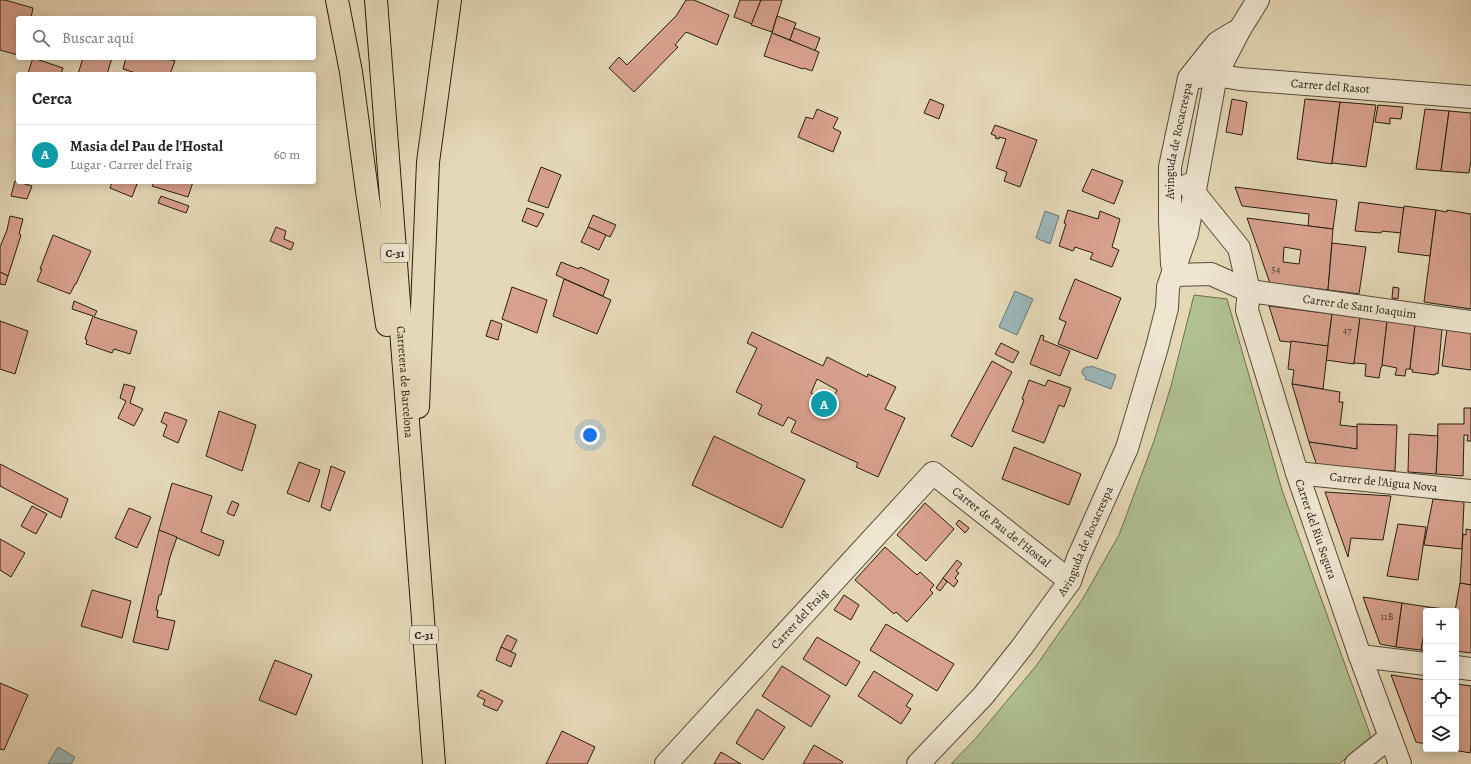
<!DOCTYPE html>
<html lang="es">
<head>
<meta charset="utf-8">
<style>
	body { margin:0; font-family:Alegreya,serif; background:#f2f2f2; color:#202124 }
	.controls { position:absolute; right:12px; bottom:12px; display:grid; overflow:hidden; border-radius:4px; box-shadow:0 2px 10px #0003 }
	.controls button { width:36px; height:36px; display:grid; place-items:center; padding:0; border:0; border-bottom:1px solid #e0e0e0; background:#fff; color:#202124; font:20px sans-serif }
	.you { position:absolute; left:590px; top:435px; width:14px; height:14px; margin:-10px; border:3px solid #fff; border-radius:50%; background:#1a73e8; box-shadow:0 0 0 6px #1a73e833 }
	.badge { display:grid; place-items:center; width:26px; height:26px; border-radius:50%; background:#0f766e; color:#fff; font-size:13px; font-weight:700 }
	.pin { position:absolute; translate:-50% -50%; border:2px solid #fff; box-shadow:0 1px 4px #0006 }
	.list { margin:0; padding:0; list-style:none }
	h2 { display:flex; justify-content:space-between; align-items:center; height:52px; margin:0; padding:0 16px; font-size:17px }
	h2 small { font-size:13px; font-weight:400; color:#757577 }
	.list li { display:grid; grid-template-columns:26px 1fr auto; gap:12px; align-items:center; box-sizing:border-box; height:60px; padding:0 16px; border-top:1px solid #e0e0e0 }
	.list b { display:block; font-size:15px; white-space:nowrap }
	.list p { margin:0; font-size:13px; white-space:nowrap; color:#757577 }
	.list em { font-size:13px; font-style:normal; color:#757577 }
	.icon { flex:none; width:22px; height:22px; fill:none; stroke:currentColor; stroke-width:2; stroke-linecap:round; stroke-linejoin:round }
	.map { position:relative; flex:none; width:1471px; height:764px; overflow:hidden }
	.search { position:absolute; background:#fff; box-shadow:0 2px 10px #0003; left:16px; top:16px; width:300px; height:44px; display:flex; align-items:center; gap:10px; box-sizing:border-box; padding:0 14px; border-radius:4px; color:#757577; font-size:15px }
	.panel { position:absolute; background:#fff; box-shadow:0 2px 10px #0003; left:16px; top:72px; width:300px; height:112px; border-radius:4px }
	.map>svg:first-child { display:block }
</style>
</head>
<body>
<div class="map">
<svg width="1471" height="764" viewBox="0 0 1471 764">
	<rect width="100%" height="100%" fill="#e5d8b6"/>
	<filter id="stains"><feTurbulence type="fractalNoise" baseFrequency=".005" numOctaves="4"/><feColorMatrix values="0 0 0 0 .2 0 0 0 0 .09 0 0 0 0 .02 0 0 0 .5 -.17"/></filter>
	<radialGradient id="worn" r=".72"><stop offset=".6" stop-color="#630" stop-opacity="0"/><stop offset="1" stop-color="#630" stop-opacity=".3"/></radialGradient>
	<path fill="#b0c091" stroke="#6c6f52" d="M1194,295L1227,299L1282,490L1370,734V739L1339,764H951L976,738L1036,666L1082,600L1119,535L1154,441L1171,386Z"/>
	<g fill="#9bb7b9" stroke="#6d7a77">
		<path d="M1045,211L1059,216L1050,244L1036,238Z"/>
		<path d="M1015,291L1033,299L1017,335L999,327Z"/>
		<path d="M1091,366L1116,375L1111,389L1085,379L1086,377L1083,375L1082,370L1086,367H1090Z"/>
		<path d="M58,747L75,757L71,764H48Z"/>
	</g>
	<g fill="#d8a18d" stroke="#271e13" fill-rule="evenodd">
		<path d="M0,0H5L33,8L31,18H18V55L0,50Z"/>
		<path d="M686,0H694L729,15L717,45L686,32L675,45L678,47L634,92L609,68L619,57L627,65L676,16Z"/>
		<path d="M740,0H761L752,24L734,17Z"/>
		<path d="M761,0H782L772,32L751,25Z"/>
		<path d="M777,16L796,23L790,40L772,33Z"/>
		<path d="M794,28L820,38L815,51L790,40Z"/>
		<path d="M772,33L819,52L812,71L804,68L803,69L764,56Z"/>
		<path d="M33,58L63,68L61,74L28,73Z"/>
		<path d="M83,58H112L107,74H78Z"/>
		<path d="M126,58H164L175,61L170,74H139L123,69Z"/>
		<path d="M930,99L944,105L939,119L924,113Z"/>
		<path d="M1232,99L1247,102L1242,135L1226,132Z"/>
		<path d="M1305,99L1340,102L1332,164L1297,159Z"/>
		<path d="M1340,102L1376,105L1366,167L1332,163Z"/>
		<path d="M1378,105L1403,107L1401,119L1390,118V124L1375,122Z"/>
		<path d="M817,109L838,118L833,128L841,132L833,152L798,137L806,117L813,119Z"/>
		<path d="M1425,109L1449,111L1441,171L1416,169Z"/>
		<path d="M1449,111L1471,113V160L1469,173L1441,171Z"/>
		<path d="M995,125L1037,140L1020,187L1004,181L1007,172L996,168L1006,139L999,137V139L995,138L996,136L991,134Z"/>
		<path d="M541,167L561,175L548,208L528,201Z"/>
		<path d="M1092,169L1123,181L1114,204L1082,191Z"/>
		<path d="M15,181L32,186L27,199L11,196Z"/>
		<path d="M112,182H132L137,184L132,197L110,188Z"/>
		<path d="M154,182H193L188,197L152,186Z"/>
		<path d="M1235,187L1337,200L1333,229L1308,226L1309,214L1242,206Z"/>
		<path d="M161,196L189,206L186,213L158,203Z"/>
		<path d="M1359,202L1404,208L1401,233L1382,231L1381,233L1355,231Z"/>
		<path d="M1404,206L1436,210L1430,256L1398,252Z"/>
		<path d="M527,208L544,214L537,227L522,221Z"/>
		<path d="M1068,210L1098,219L1100,211L1120,219L1112,247L1119,250L1112,267L1090,259L1093,253L1075,247L1073,251L1059,246L1066,224L1064,223Z"/>
		<path d="M1436,210L1447,212V210L1471,214V309L1424,302Z"/>
		<path d="M593,215L616,225L610,237L588,227Z"/>
		<path d="M10,216L23,219L19,234L21,235L8,276L0,272V247L7,230Z"/>
		<path d="M1247,218L1333,229L1328,290L1270,283ZM1284,247L1301,250L1299,264L1283,262Z"/>
		<path d="M276,227L286,231L284,239L294,243L291,250L270,241Z"/>
		<path d="M588,227L606,235L599,250L581,242Z"/>
		<path d="M53,235L91,251L76,284H75L70,294L37,281L42,269H40Z"/>
		<path d="M1332,243L1366,247L1359,294L1328,290Z"/>
		<path d="M561,262L579,269L580,267L609,280L603,296L556,275Z"/>
		<path d="M0,272L8,276L5,285L0,284Z"/>
		<path d="M564,279L611,300L597,334L553,316Z"/>
		<path d="M1075,279L1121,298L1097,359L1058,344L1066,322L1059,319Z"/>
		<path d="M512,287L547,300L537,333L502,319Z"/>
		<path d="M1393,287L1399,288L1398,299L1392,298Z"/>
		<path d="M74,301L97,311L94,317L137,331L130,354L114,349L112,353L86,344L87,340L85,339L93,316L72,309Z"/>
		<path d="M1269,306L1332,314L1328,346L1280,341Z"/>
		<path d="M1332,314L1360,318L1354,364L1326,360Z"/>
		<path d="M1360,318L1387,321L1382,367H1381L1379,378L1365,376L1366,364L1354,363Z"/>
		<path d="M491,320L502,324L498,340L486,336Z"/>
		<path d="M0,321L28,331L15,374L0,369Z"/>
		<path d="M1387,321L1415,325L1410,369H1406L1405,376L1395,375L1397,368L1382,365Z"/>
		<path d="M1415,325L1442,329L1438,374L1436,373L1435,375L1412,372L1413,370L1410,369Z"/>
		<path d="M1447,329L1471,333V370L1442,366Z"/>
		<path d="M752,332L823,366L827,357L867,377L868,374L896,387L885,409L905,418L878,477L856,467L858,463L791,432L796,421L788,417L783,426L759,415L758,414L762,405L736,392L757,348L747,343ZM817,379L837,390L831,402L811,393Z"/>
		<path d="M1041,335L1044,336L1043,340L1070,351L1060,376L1030,364Z"/>
		<path d="M1291,341L1328,346L1323,389L1292,384L1294,370L1288,369Z"/>
		<path d="M1001,343L1019,352L1013,363L995,354Z"/>
		<path d="M992,361L1012,372L972,447L951,436Z"/>
		<path d="M1029,380L1045,386L1048,380L1071,388L1064,407L1059,405L1044,443L1012,431L1024,400L1022,399Z"/>
		<path d="M124,384L135,387L130,403L143,409L134,426L118,418L126,401L120,398Z"/>
		<path d="M1292,384L1340,392L1339,402H1343L1340,425L1358,427L1357,449L1309,442Z"/>
		<path d="M1464,408H1471V441H1467L1468,435H1464L1463,476L1436,474L1438,424H1464Z"/>
		<path d="M219,411L256,425L242,471L206,456Z"/>
		<path d="M165,412L187,420L178,443L163,436L167,425L161,422Z"/>
		<path d="M1357,424L1397,425L1395,471L1317,466L1309,442L1357,449Z"/>
		<path d="M1409,434L1438,436L1436,474L1408,472Z"/>
		<path d="M714,436L805,480L782,528L692,485Z"/>
		<path d="M1014,447L1081,474L1069,505L1002,479Z"/>
		<path d="M299,462L320,470L309,502L287,493Z"/>
		<path d="M0,464L68,499L61,518L0,486Z"/>
		<path d="M331,466L345,472L330,511L321,507Z"/>
		<path d="M172,483L212,496L201,532L224,541L219,556L159,530Z"/>
		<path d="M1325,492L1391,496L1383,540L1351,538L1348,557Z"/>
		<path d="M1433,499L1464,502L1462,549L1424,545Z"/>
		<path d="M232,501L239,504L234,516L227,513Z"/>
		<path d="M925,503L954,529L926,561L897,535Z"/>
		<path d="M32,506L47,514L36,534L21,526Z"/>
		<path d="M129,508L151,517L137,548L115,538Z"/>
		<path d="M959,520L969,528L965,533L956,524Z"/>
		<path d="M1398,524L1426,527L1418,580L1387,576Z"/>
		<path d="M1466,529L1471,530V585L1460,583L1463,534L1466,535Z"/>
		<path d="M159,530L177,537L170,557L161,595H159L156,610H158L157,617L175,621L168,650L133,642Z"/>
		<path d="M0,539L25,553L11,577L0,570Z"/>
		<path d="M885,547L917,575L920,572L934,585L930,590L933,593L907,622L896,612L894,614L855,580Z"/>
		<path d="M957,560L962,564L956,571L959,573L955,578L958,581L954,587L943,578Z"/>
		<path d="M943,578L947,582L940,591L936,588Z"/>
		<path d="M1460,583L1471,585V653L1456,651L1455,611Z"/>
		<path d="M92,590L131,601L122,638L81,626Z"/>
		<path d="M844,595L859,605L851,620L834,610Z"/>
		<path d="M1363,597L1402,603L1396,647L1380,644Z"/>
		<path d="M1402,603L1428,607V611H1426V624L1421,650L1396,647Z"/>
		<path d="M1428,607L1455,610L1428,611Z"/>
		<path d="M886,624L954,664L937,691L870,650Z"/>
		<path d="M1426,624V651L1421,650Z"/>
		<path d="M507,635L517,640L511,652L501,647Z"/>
		<path d="M817,637L860,662L846,686L803,659Z"/>
		<path d="M501,647L516,654L511,667L496,660Z"/>
		<path d="M275,660L312,675L296,715L259,700Z"/>
		<path d="M782,666L830,696L811,727L762,696Z"/>
		<path d="M874,671L913,695L906,706L911,709L901,724L858,696Z"/>
		<path d="M1391,675L1426,680V744L1416,742Z"/>
		<path d="M0,683L28,695L4,750L0,749Z"/>
		<path d="M1456,684L1471,686V745L1470,753L1449,749H1456Z"/>
		<path d="M481,690L503,701L497,711L483,705L485,700L477,696Z"/>
		<path d="M757,709L785,727L763,760L736,743Z"/>
		<path d="M562,731L595,747L587,764H546Z"/>
		<path d="M814,745L843,762L841,764H803Z"/>
		<path d="M721,752L741,764H714Z"/>
	</g>
	<g fill="none" stroke-linecap="round" stroke-linejoin="round">
		<g stroke="#564c3c" stroke-width="24">
			<g id="minor">
				<path id="s1" d="M1197,77L1216,75L1240,79L1471,97"/>
				<path id="s2" d="M1297,473L1471,491"/>
				<path d="M1360,656L1426,664"/>
				<path d="M1456,667L1471,669"/>
				<path id="s3" d="M666,764L933,473L1070,581"/>
				<path d="M1356,764L1390,737"/>
				<path id="s4" d="M1400,764L1360,656L1297,473L1247,310L1249,291L1471,322"/>
			</g>
		</g>
		<g stroke="#564c3c" stroke-width="24">
			<g id="tertiary">
				<path d="M1188,185L1239,248L1249,291"/>
				<path id="s5" d="M1172,264L1170,220V167L1189,78L1217,43L1235,32"/>
				<path d="M1173,275L1211,274L1249,291"/>
				<path id="s6" d="M918,764L983,696L1022,647L1070,581L1078,558L1127,448L1157,347L1167,308L1168,287L1187,233L1216,75L1240,29L1258,0"/>
			</g>
		</g>
		<g stroke="#271e13" stroke-width="24">
			<g id="trunk">
				<path d="M337,0L351,72L367,191L387,325"/>
				<path id="s7" d="M376,0L434,764"/>
				<path d="M418,407L428,162L450,0"/>
			</g>
		</g>
		<use href="#minor" stroke="#eee6d0" stroke-width="22"/>
		<use href="#tertiary" stroke="#eee6d0" stroke-width="22"/>
		<use href="#trunk" stroke="#e5d8b6" stroke-width="22"/>
	</g>
	<g text-anchor="middle" stroke-width="3" stroke-linejoin="round" paint-order="stroke">
		<g font-size="10" fill="#533f32">
			<text x="1276" y="273">54</text>
			<text x="1347" y="334">47</text>
			<text x="1387" y="620">11B</text>
		</g>
		<g fill="#eee6d0" stroke="#635a4c" stroke-width="1">
			<rect x="381" y="244" width="28" height="18" rx="3"/>
			<rect x="410" y="626" width="28" height="18" rx="3"/>
		</g>
		<g font-size="11" font-weight="bold" fill="#271e13">
			<text x="395" y="257">C-31</text>
			<text x="424" y="639">C-31</text>
		</g>
		<g font-size="12" fill="#271e13" stroke="#eee6d0">
			<text dy="4" stroke="none"><textPath href="#s1" startOffset="134">Carrer del Rasot</textPath></text>
			<text dy="4" stroke="none"><textPath href="#s5" startOffset="124">Avinguda de Rocacrespa</textPath></text>
			<text dy="4" stroke="none"><textPath href="#s4" startOffset="610">Carrer de Sant Joaquim</textPath></text>
			<text dy="4" stroke="none"><textPath href="#s7" startOffset="383">Carretera de Barcelona</textPath></text>
			<text dy="4" stroke="none"><textPath href="#s2" startOffset="87">Carrer de l'Aigua Nova</textPath></text>
			<text dy="4" stroke="none"><textPath href="#s3" startOffset="482">Carrer de Pau de l'Hostal</textPath></text>
			<text transform="translate(1316 529) rotate(71)" y="4">Carrer del Riu Segura</text>
			<text dy="4" stroke="none"><textPath href="#s6" startOffset="281">Avinguda de Rocacrespa</textPath></text>
			<text dy="4" stroke="none"><textPath href="#s3" startOffset="197">Carrer del Fraig</textPath></text>
		</g>
	</g>
	<rect width="100%" height="100%" filter="url(#stains)"/>
	<rect width="100%" height="100%" fill="url(#worn)"/>
</svg>
<div class="controls">
<button>+</button>
<button>−</button>
<button><svg class="icon" aria-label="locate" viewBox="0 0 24 24"><circle cx="12" cy="12" r="6"/><path d="M12 2v4M12 18v4M2 12h4M18 12h4"/></svg></button>
<button><svg class="icon" aria-label="layers" viewBox="0 0 24 24"><path d="M12 4l9 5-9 5-9-5zM3 14l9 5 9-5"/></svg></button>
</div>
<div class="you"></div>
<div class="pin badge" style="left:824px;top:404px;background:#0f9aa8">A</div>
<div class="search"><svg class="icon" aria-label="search" viewBox="0 0 24 24"><circle cx="10" cy="10" r="6"/><path d="M15 15l6 6"/></svg>Buscar aquí</div>
<section class="panel">
<h2>Cerca<small></small></h2>
<ul class="list">
<li><span class="badge" style="background:#0f9aa8">A</span><div><b>Masia del Pau de l'Hostal</b><p>Lugar · Carrer del Fraig</p></div><em>60 m</em></li>
</ul>
</section>
</div>
</body>
</html>
